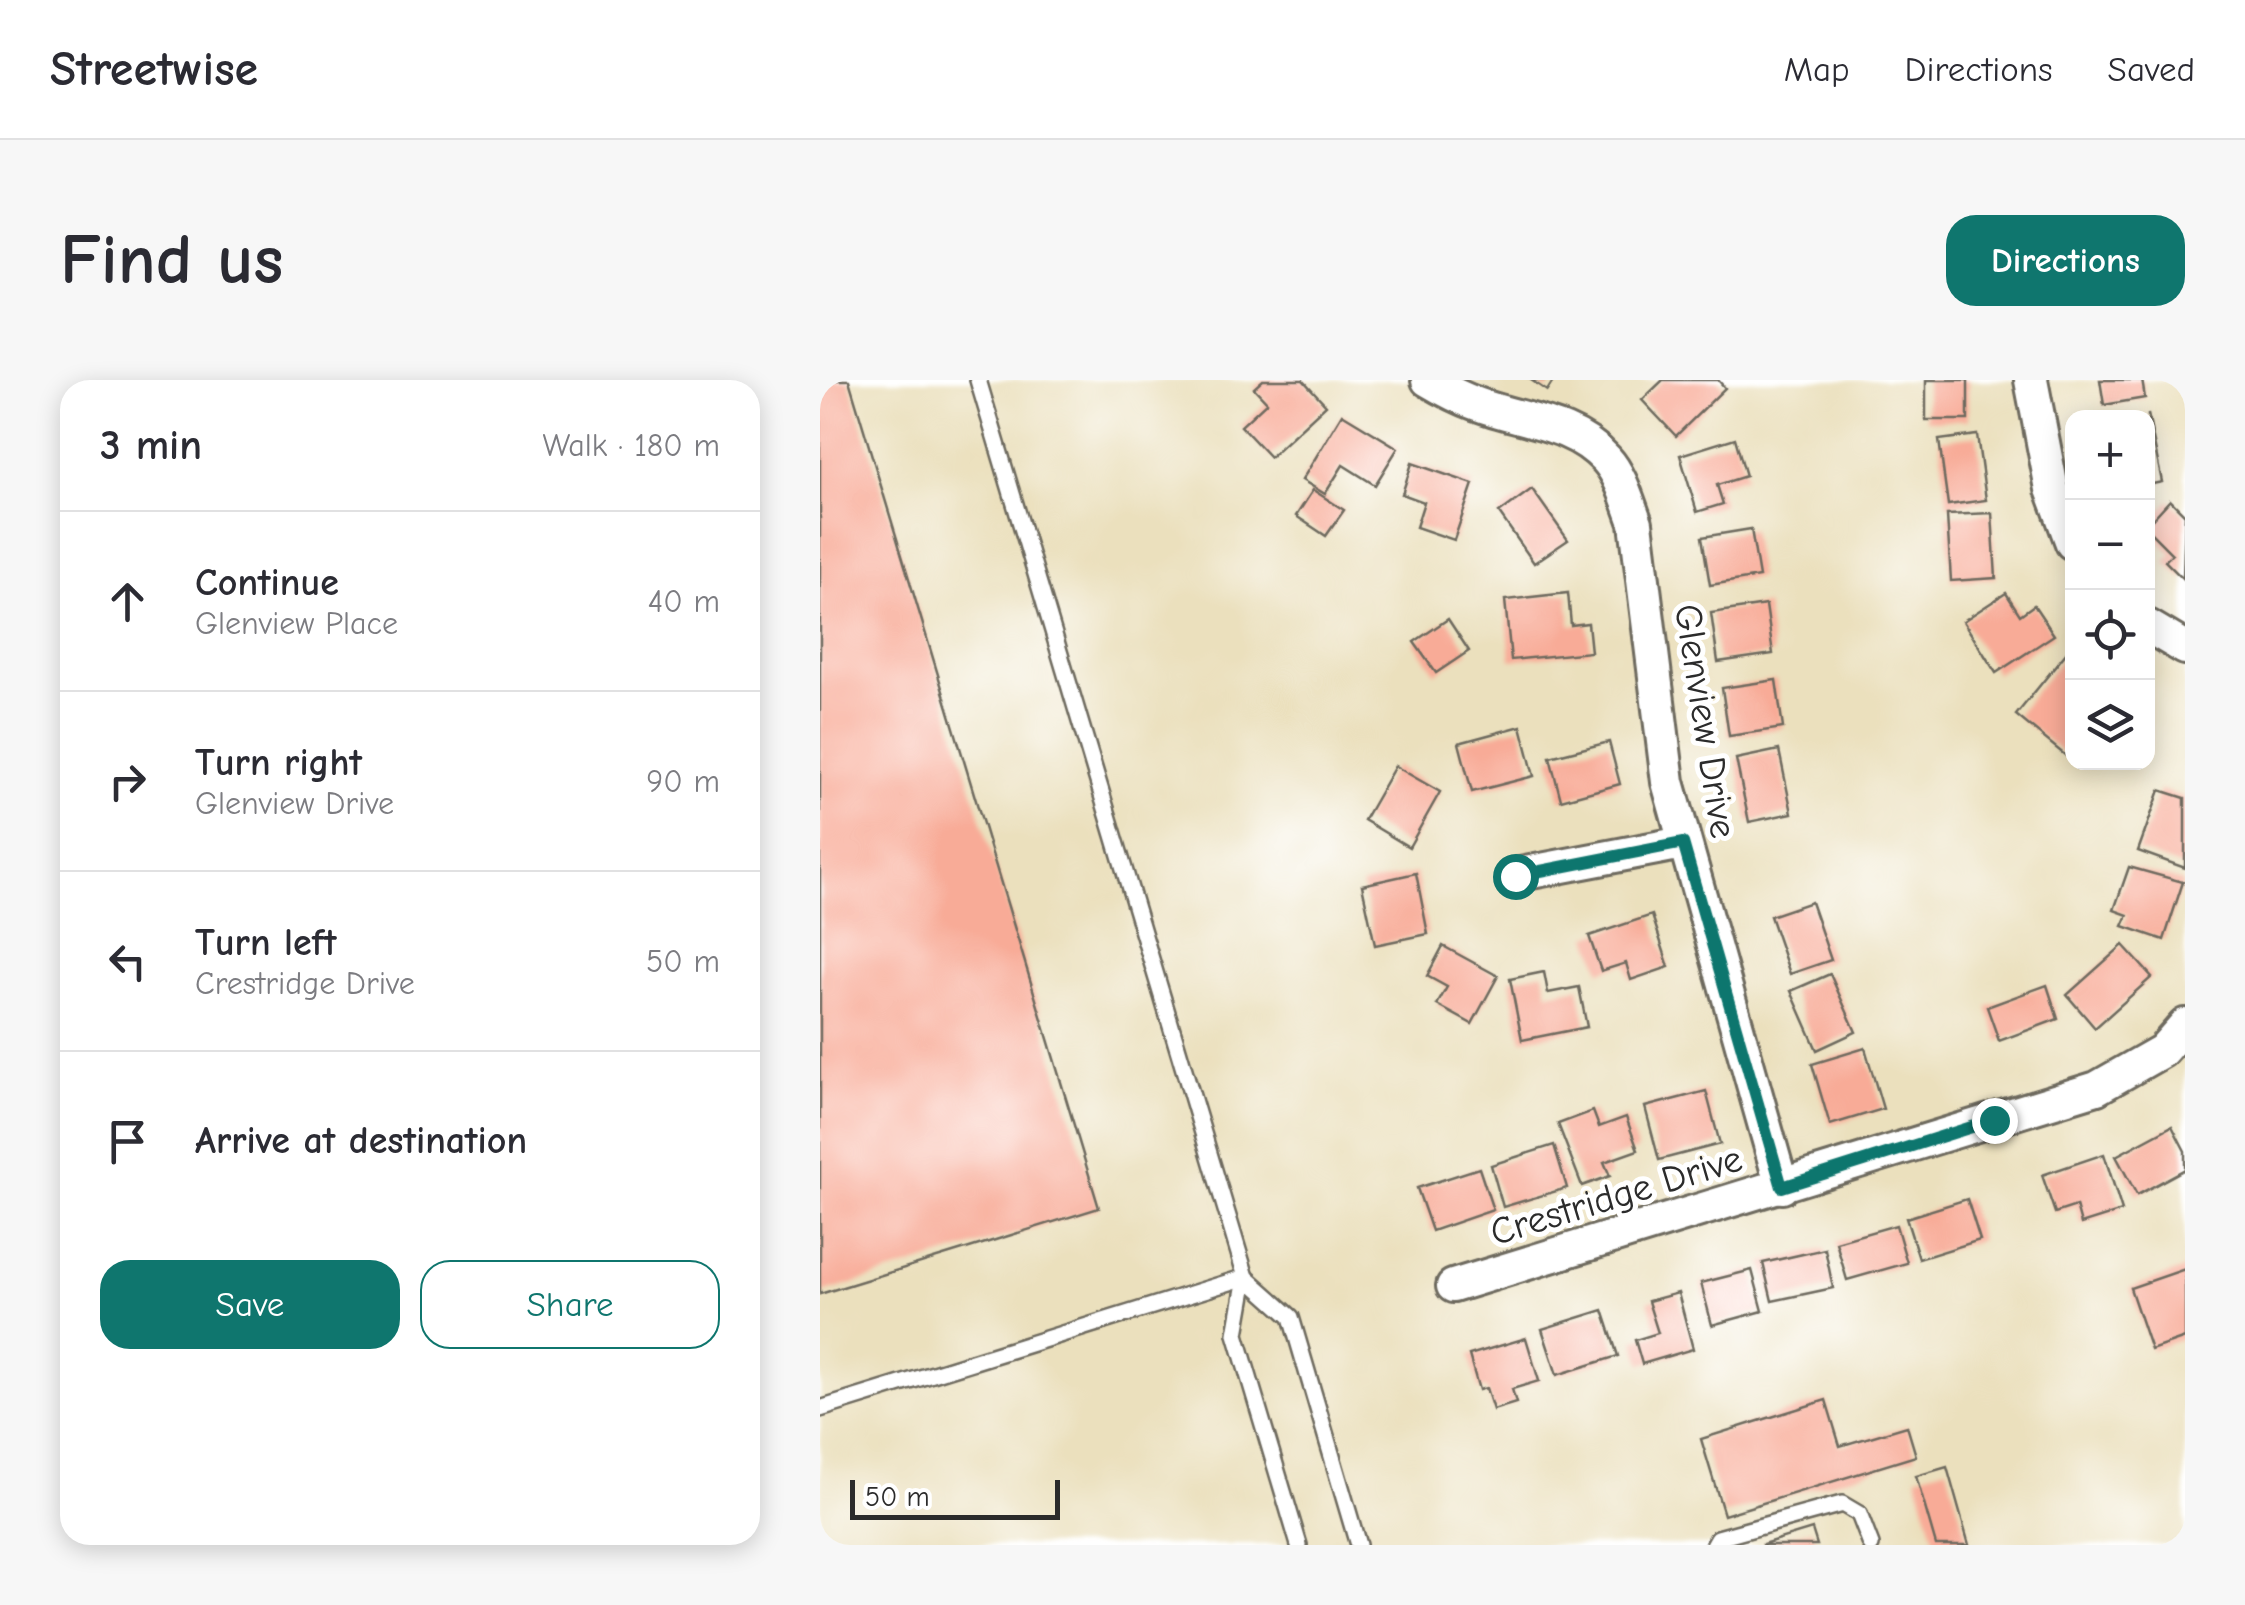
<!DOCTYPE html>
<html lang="en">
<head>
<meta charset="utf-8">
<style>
	body { margin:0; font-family:"Comic Neue",sans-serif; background:#f7f7f7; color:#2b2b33 }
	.controls { position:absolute; right:30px; top:30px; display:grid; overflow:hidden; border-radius:20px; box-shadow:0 5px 25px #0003 }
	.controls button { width:90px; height:90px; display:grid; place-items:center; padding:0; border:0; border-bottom:2px solid #e1e1e2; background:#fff; color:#2b2b33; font:50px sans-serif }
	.scale { position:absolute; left:30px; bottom:25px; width:210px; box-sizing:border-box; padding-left:10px; border:5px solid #2b2b2b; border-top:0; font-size:28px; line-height:35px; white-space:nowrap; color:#2b2b2b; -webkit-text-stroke:8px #fff; paint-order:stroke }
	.stop { position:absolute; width:30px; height:30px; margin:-22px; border:8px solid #0f766e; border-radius:50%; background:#fff }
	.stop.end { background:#0f766e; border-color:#fff; box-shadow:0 2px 10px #0008 }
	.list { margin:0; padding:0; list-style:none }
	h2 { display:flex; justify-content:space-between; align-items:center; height:130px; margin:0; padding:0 40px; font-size:42px }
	h2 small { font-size:32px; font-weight:400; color:#7c7c81 }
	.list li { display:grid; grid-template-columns:65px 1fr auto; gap:30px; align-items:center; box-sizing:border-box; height:180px; padding:0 40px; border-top:2px solid #e1e1e2 }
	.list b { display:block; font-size:38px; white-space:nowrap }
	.list p { margin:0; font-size:32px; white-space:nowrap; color:#7c7c81 }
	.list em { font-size:32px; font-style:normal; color:#7c7c81 }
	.actions { display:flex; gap:20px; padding:30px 40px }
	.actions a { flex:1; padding:22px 0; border:2px solid #0f766e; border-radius:30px; text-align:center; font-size:35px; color:#0f766e }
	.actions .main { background:#0f766e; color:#fff }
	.icon { flex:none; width:55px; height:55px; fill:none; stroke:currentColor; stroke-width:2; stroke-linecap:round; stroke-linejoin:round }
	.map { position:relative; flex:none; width:1365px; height:1165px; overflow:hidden; border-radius:30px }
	header { display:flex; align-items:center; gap:60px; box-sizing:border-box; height:140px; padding:0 50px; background:#fff; border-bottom:2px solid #e1e1e2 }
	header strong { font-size:48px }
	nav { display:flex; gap:55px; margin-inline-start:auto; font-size:35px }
	.intro { display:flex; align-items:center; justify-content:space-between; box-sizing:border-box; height:240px; padding:0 60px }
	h1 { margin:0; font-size:70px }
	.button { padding:25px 45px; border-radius:30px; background:#0f766e; color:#fff; font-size:35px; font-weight:700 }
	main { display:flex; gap:60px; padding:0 60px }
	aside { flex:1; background:#fff; border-radius:30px; box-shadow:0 5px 25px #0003 }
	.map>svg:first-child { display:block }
</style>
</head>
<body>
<header>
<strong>Streetwise</strong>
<nav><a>Map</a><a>Directions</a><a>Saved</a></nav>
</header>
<div class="intro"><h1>Find us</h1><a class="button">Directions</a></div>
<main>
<aside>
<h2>3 min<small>Walk · 180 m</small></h2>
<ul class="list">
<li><svg class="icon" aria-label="ahead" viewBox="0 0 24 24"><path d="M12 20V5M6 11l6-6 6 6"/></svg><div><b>Continue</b><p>Glenview Place</p></div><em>40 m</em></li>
<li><svg class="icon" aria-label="right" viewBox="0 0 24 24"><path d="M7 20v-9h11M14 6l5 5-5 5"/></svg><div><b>Turn right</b><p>Glenview Drive</p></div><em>90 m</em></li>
<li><svg class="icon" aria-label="left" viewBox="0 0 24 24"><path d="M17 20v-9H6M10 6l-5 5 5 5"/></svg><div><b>Turn left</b><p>Crestridge Drive</p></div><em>50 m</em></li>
<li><svg class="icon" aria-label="arrive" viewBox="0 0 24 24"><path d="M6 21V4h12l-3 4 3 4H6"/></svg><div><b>Arrive at destination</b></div></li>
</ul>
<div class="actions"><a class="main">Save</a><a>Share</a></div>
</aside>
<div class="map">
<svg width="1365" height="1165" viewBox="0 0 1365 1165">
	<rect width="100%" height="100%" fill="#fff"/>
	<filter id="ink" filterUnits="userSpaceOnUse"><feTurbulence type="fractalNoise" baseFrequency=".01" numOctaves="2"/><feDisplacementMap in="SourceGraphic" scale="20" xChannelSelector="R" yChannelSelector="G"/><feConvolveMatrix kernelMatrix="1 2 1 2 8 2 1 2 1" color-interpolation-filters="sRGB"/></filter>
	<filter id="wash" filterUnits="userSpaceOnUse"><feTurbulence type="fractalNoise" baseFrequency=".0048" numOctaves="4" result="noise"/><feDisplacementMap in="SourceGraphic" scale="40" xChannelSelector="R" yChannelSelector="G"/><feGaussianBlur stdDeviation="2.25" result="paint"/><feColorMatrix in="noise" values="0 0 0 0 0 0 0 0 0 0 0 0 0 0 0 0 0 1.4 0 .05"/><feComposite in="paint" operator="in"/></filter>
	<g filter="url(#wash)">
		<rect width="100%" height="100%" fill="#ebe0bd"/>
		<g id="blocks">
			<g fill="#f8ab97">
				<path d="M0,0H29L279,828L0,914Z"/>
				<path d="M443,0H483L506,25L450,77L421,46L447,22L434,8Z"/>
				<path d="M711,0H734L727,11Z"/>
				<path d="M843,0H898L905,8L856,56L822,20Z"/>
				<rect x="1106" y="0" width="42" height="40"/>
				<path d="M1280,0H1322L1325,18L1284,25Z"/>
				<path d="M522,34L578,68L555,105L523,85L505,114L482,100Z"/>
				<path d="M1328,34L1342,102L1328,105Z"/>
				<path d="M1157,55L1166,120L1128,125L1119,60Z"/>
				<path d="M915,58L926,96L897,105L903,124L877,132L860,75Z"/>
				<path d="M592,83L653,104L634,160L596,147L604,122L582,114Z"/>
				<path d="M712,109L748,160L714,183L679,133Z"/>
				<path d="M493,110L524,130L506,156L476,136Z"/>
				<path d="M1350,120L1365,135L1363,199L1345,181L1352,174L1328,150V144Z"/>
				<path d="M1172,133L1176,198L1131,201L1127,135Z"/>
				<path d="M931,149L939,197L890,205L882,157Z"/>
				<path d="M748,213L751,245L768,243L771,272L691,280L685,220Z"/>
				<path d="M1186,213L1200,235L1214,225L1234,255L1176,293L1143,241Z"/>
				<path d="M946,225L953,274L898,282L891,233Z"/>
				<path d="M628,239L649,271L616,293L594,262Z"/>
				<path d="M1247,272L1252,276V368L1246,376L1196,335Z"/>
				<path d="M956,300L963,348L909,356L902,308Z"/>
				<path d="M701,346L714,396L652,412L639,363Z"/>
				<path d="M789,362L800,404L741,420L730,377Z"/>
				<path d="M959,370L972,433L929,442L916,379Z"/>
				<path d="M575,386L620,412L589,467L544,440Z"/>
				<path d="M1340,410L1365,418V488L1318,471Z"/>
				<path d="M1309,487L1363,502L1344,560L1303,546L1308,535L1294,530Z"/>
				<path d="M596,493L608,554L555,565L542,505Z"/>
				<path d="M991,522L1011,580L970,594L950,536Z"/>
				<path d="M832,535L849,587L811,600L806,583L781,591L769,556Z"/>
				<path d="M1303,565L1332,597L1275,648L1247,615Z"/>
				<path d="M623,566L678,596L652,644L617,625L627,607L607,596Z"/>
				<path d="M724,592L728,613L759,607L767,647L702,660L690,599Z"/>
				<path d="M1010,594L1036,652L997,670L971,611Z"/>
				<path d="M1227,605L1238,639L1179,661L1167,627Z"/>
				<path d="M1045,668L1063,729L1010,745L992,684Z"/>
				<path d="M886,711L900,764L839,780L825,727Z"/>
				<path d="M773,731L779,747L806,737L818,770L784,782L790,796L762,806L738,744Z"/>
				<path d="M1352,746L1365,771V789L1317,815L1296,776Z"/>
				<path d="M734,765L747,808L683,827L671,785Z"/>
				<path d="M1284,774L1302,831L1261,844L1256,826L1235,833L1222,795Z"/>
				<path d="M659,788L673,830L612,851L597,808Z"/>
				<path d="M1147,819L1160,860L1099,879L1086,838Z"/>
				<path d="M1076,845L1087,883L1027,900L1016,862Z"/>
				<path d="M1005,869L1013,908L952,921L943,883Z"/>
				<path d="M1365,889V958L1331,970L1310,908Z"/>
				<path d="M932,890L943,931L892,945L881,903Z"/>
				<path d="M858,913L873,969L822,984L815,960L838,953L828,921Z"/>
				<path d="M783,930L798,976L737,995L722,949Z"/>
				<path d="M706,958L719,1001L692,1009L696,1023L673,1030L666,1008L659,1010L649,975Z"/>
				<path d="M1006,1020L1020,1066L1087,1046L1096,1076L904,1135L881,1059Z"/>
				<path d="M1127,1087L1149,1165H1116L1096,1096Z"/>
				<path d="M992,1149L997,1165H943V1164Z"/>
			</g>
		</g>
	</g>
	<g filter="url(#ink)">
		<use href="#blocks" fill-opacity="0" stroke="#6e6a5e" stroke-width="2.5"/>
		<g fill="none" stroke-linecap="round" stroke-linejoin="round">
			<g stroke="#6e6a5e" stroke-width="20">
				<g id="lane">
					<path d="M0,1029L426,897L158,0"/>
					<path d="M479,1165L416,954L426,897L471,937L538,1165"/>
					<path d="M894,1165L898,1158L1022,1124L1039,1134L1051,1165"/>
				</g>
			</g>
			<g stroke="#6e6a5e" stroke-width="38">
				<g id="street">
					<path d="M608,0C623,9 640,18 657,24C702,41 752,42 786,79C801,95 808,122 816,143L848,402L962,807"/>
					<path d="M1211,0L1232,109L1252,163"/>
					<path d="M1328,246L1365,268"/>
					<path d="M695,495L863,463"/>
					<path d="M633,906L1277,708L1342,671L1365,645"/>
				</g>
			</g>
			<use href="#lane" stroke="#fff" stroke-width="15"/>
			<use href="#street" stroke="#fff" stroke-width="32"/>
		</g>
	</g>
	<g fill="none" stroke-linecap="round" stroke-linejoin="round" filter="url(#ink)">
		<path stroke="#0f766e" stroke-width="12" d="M695,496L863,463L962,807L1174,740"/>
	</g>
	<g text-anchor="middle" stroke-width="10" stroke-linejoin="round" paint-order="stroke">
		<g font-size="38" fill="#2b2b2b" stroke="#fff">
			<text transform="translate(886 341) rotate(81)" y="13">Glenview Drive</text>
			<text transform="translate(796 815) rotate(-17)" y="13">Crestridge Drive</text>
		</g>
	</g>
</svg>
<div class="controls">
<button>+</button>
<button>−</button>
<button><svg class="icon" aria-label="locate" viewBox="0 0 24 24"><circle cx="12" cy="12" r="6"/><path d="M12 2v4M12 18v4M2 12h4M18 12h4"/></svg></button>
<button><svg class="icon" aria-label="layers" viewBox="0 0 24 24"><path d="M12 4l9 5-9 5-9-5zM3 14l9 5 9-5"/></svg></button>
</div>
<div class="scale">50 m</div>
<div class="stop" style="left:695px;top:496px"></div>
<div class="stop end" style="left:1174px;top:740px"></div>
</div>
</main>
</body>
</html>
